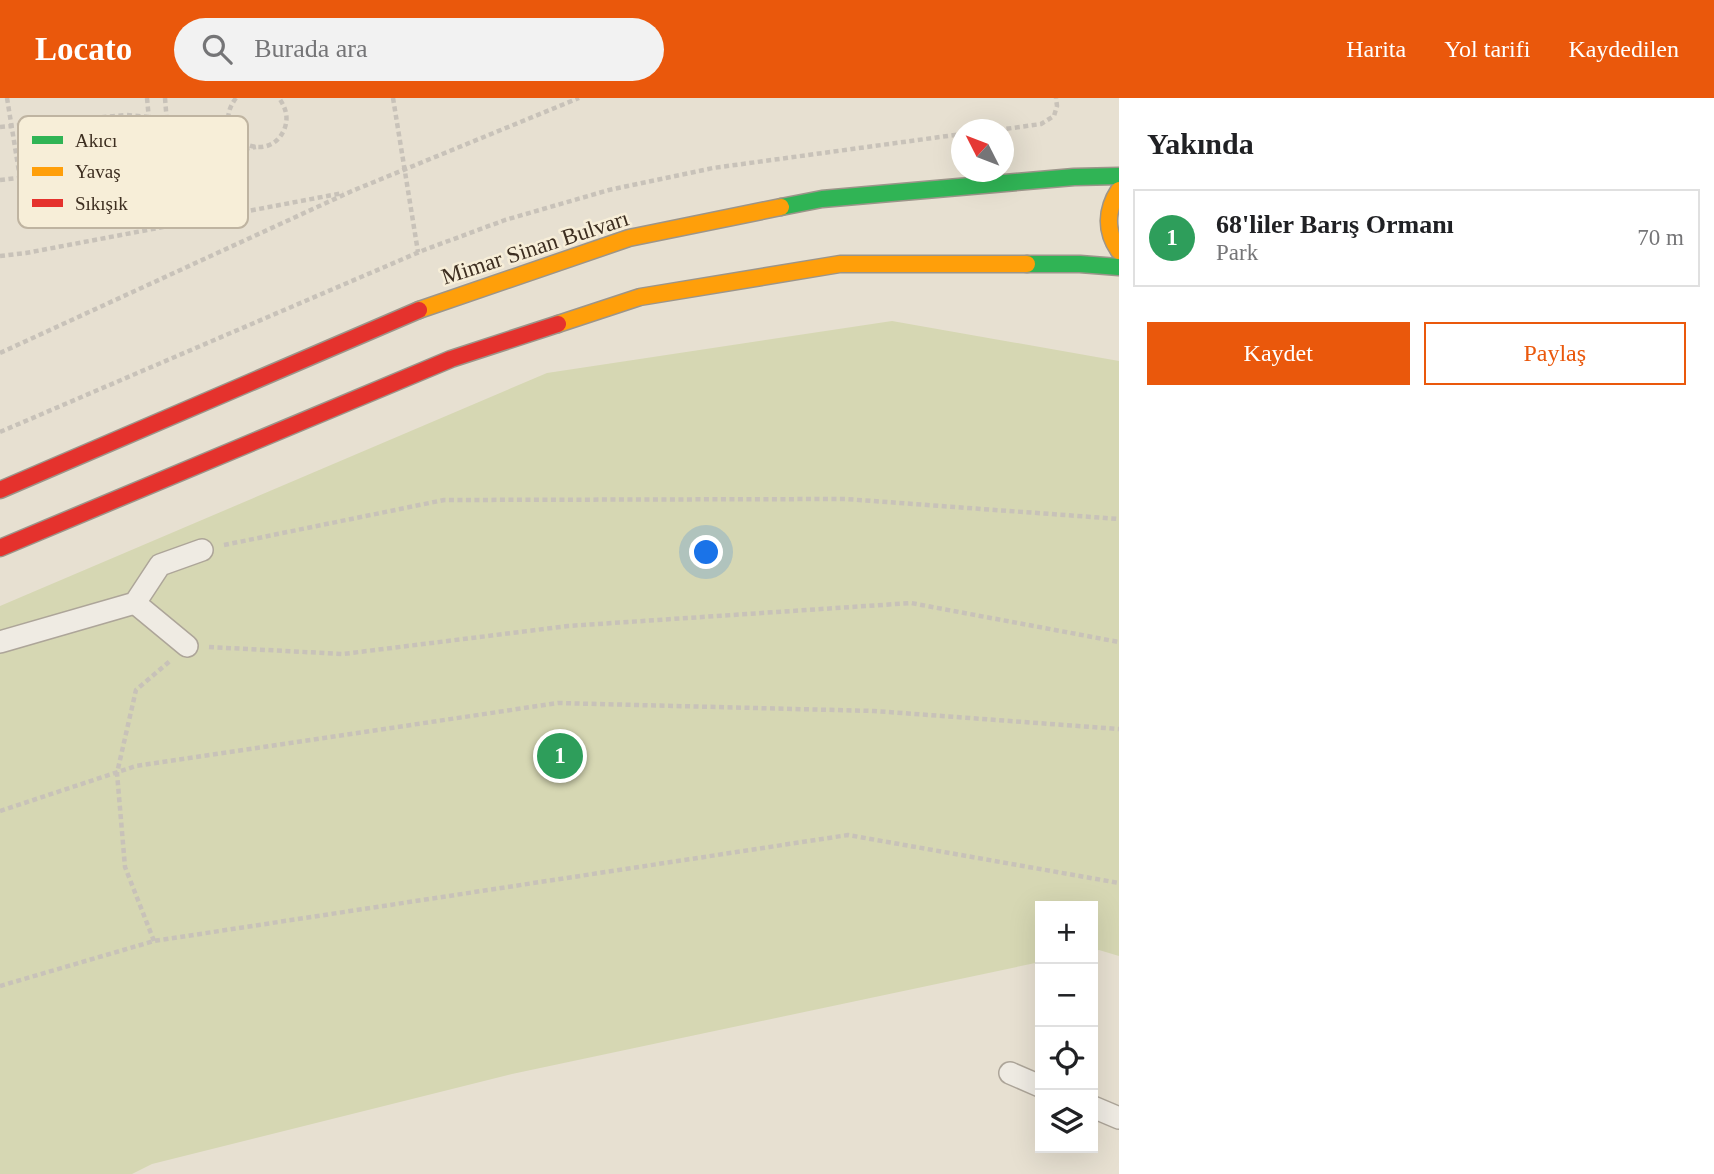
<!DOCTYPE html>
<html lang="tr">
<head>
<meta charset="utf-8">
<style>
	body { margin:0; font-family:Georgia,serif; background:#f2f2f2; color:#202124 }
	.controls { position:absolute; right:21px; bottom:21px; display:grid; overflow:hidden; border-radius:0px; box-shadow:0 7px 28px #0002 }
	.controls button { width:63px; height:63px; display:grid; place-items:center; padding:0; border:0; border-bottom:2px solid #e0e0e0; background:#fff; color:#202124; font:35px sans-serif }
	.compass { position:absolute; left:951px; top:21px; width:63px; height:63px; border-radius:50%; background:#fff; box-shadow:0 7px 28px #0002; rotate:312deg }
	.you { position:absolute; left:707px; top:455px; width:24px; height:24px; margin:-18px; border:5px solid #fff; border-radius:50%; background:#1a73e8; box-shadow:0 0 0 10px #1a73e833 }
	.badge { display:grid; place-items:center; width:46px; height:46px; border-radius:50%; background:#ea580c; color:#fff; font-size:23px; font-weight:700 }
	.pin { position:absolute; translate:-50% -50%; border:4px solid #fff; box-shadow:0 2px 7px #0006 }
	.list { margin:0; padding:0; list-style:none }
	h2 { display:flex; justify-content:space-between; align-items:center; height:91px; margin:0; padding:0 28px; font-size:30px }
	h2 small { font-size:23px; font-weight:400; color:#757577 }
	.list li { display:grid; grid-template-columns:46px 1fr auto; gap:21px; align-items:center; box-sizing:border-box; height:98px; margin:0 14px 14px; padding:0 14px; border:2px solid #e0e0e0; border-radius:0px }
	.list b { display:block; font-size:26px; white-space:nowrap }
	.list p { margin:0; font-size:23px; white-space:nowrap; color:#757577 }
	.list em { font-size:23px; font-style:normal; color:#757577 }
	.actions { display:flex; gap:14px; padding:21px 28px }
	.actions a { flex:1; padding:16px 0; border:2px solid #ea580c; border-radius:0px; text-align:center; font-size:24px; color:#ea580c }
	.actions .main { background:#ea580c; color:#fff }
	.icon { flex:none; width:38px; height:38px; fill:none; stroke:currentColor; stroke-width:2; stroke-linecap:round; stroke-linejoin:round }
	.map { position:relative; flex:none; width:1119px; height:1076px; overflow:hidden }
	header { display:flex; align-items:center; gap:42px; box-sizing:border-box; height:98px; padding:0 35px; background:#ea580c; color:#fff }
	header strong { font-size:33px }
	nav { display:flex; gap:38px; margin-inline-start:auto; font-size:24px }
	.search { width:490px; height:63px; background:#f2f2f2; display:flex; align-items:center; gap:18px; box-sizing:border-box; padding:0 24px; border-radius:38px; color:#757577; font-size:26px }
	main { display:flex }
	aside { flex:1; background:#fff }
	.map>svg:first-child { display:block }
</style>
</head>
<body>
<header>
<strong>Locato</strong>
<div class="search"><svg class="icon" aria-label="search" viewBox="0 0 24 24"><circle cx="10" cy="10" r="6"/><path d="M15 15l6 6"/></svg>Burada ara</div>
<nav><a>Harita</a><a>Yol tarifi</a><a>Kaydedilen</a></nav>
</header>
<main>
<div class="map">
<svg width="1119" height="1076" viewBox="0 0 1119 1076">
	<rect width="100%" height="100%" fill="#e7e0d1"/>
	<path fill="#d6d7b3" d="M892,223L1119,263V858L1099,852L1093,853V808H1040V864L512,976L152,1066L132,1076H0V508L547,275Z"/>
	<g fill="none" stroke-linecap="round" stroke-linejoin="round">
		<g stroke="#ada599" stroke-width="24">
			<g id="street">
				<path d="M135,505L187,548"/>
				<path d="M0,544L135,505L160,467L202,452"/>
				<path d="M1010,975L1040,988"/>
				<path d="M1093,1009L1119,1020"/>
			</g>
		</g>
		<g stroke="#9c958a" stroke-width="19">
			<g id="fast">
				<path d="M781,109L822,101L1074,79L1119,78"/>
				<path d="M1027,166H1080L1119,169"/>
			</g>
		</g>
		<g stroke="#9c958a" stroke-width="19">
			<g id="slow">
				<path d="M1119,92C1106,112 1105,133 1119,153"/>
				<path d="M419,212L629,140L781,109"/>
				<path d="M558,226L640,199L840,166H1027"/>
			</g>
		</g>
		<g stroke="#9c958a" stroke-width="19">
			<g id="jam">
				<path d="M0,392L419,212"/>
				<path d="M0,450L451,261L558,226"/>
			</g>
		</g>
		<g stroke="#c8c2b9" stroke-width="4.5" stroke-dasharray="5 3.5" stroke-linecap="butt">
			<path d="M7,0L20,80"/>
			<path d="M147,0L153,65"/>
			<path d="M165,0L170,63"/>
			<path d="M236,0C207,38 267,70 284,32C289,20 286,10 279,0"/>
			<path d="M393,0L418,154"/>
			<path d="M0,29L126,17L149,19"/>
			<path d="M998,32L1041,26L1054,18L1057,8L1056,0"/>
			<path d="M179,62L187,124"/>
			<path d="M0,82L179,62L256,49"/>
			<path d="M0,158L26,155L343,95"/>
			<path d="M0,255L352,93L579,0"/>
			<path d="M0,334L424,152L505,122L609,92L713,70L962,36"/>
			<path d="M224,447L444,402L845,401L1119,421"/>
			<path d="M209,549L343,556L568,528L911,505L1119,544"/>
			<path d="M0,713L136,668L558,605L874,613L1119,631"/>
			<path d="M154,843L125,769L117,675L136,592L170,563"/>
			<path d="M0,888L154,843L848,737L1119,785"/>
		</g>
		<use href="#street" stroke="#efebe3" stroke-width="21"/>
		<use href="#fast" stroke="#30b455" stroke-width="16"/>
		<use href="#slow" stroke="#ff9f0a" stroke-width="16"/>
		<use href="#jam" stroke="#e5322d" stroke-width="16"/>
	</g>
	<g text-anchor="middle" stroke-width="5" stroke-linejoin="round" paint-order="stroke">
		<g font-size="23" fill="#3d2e20" stroke="#f7eed8">
			<text transform="translate(535 149) rotate(-18)" y="8">Mimar Sinan Bulvarı</text>
		</g>
	</g>
	<rect x="18" y="18" width="230" height="112" rx="10" fill="#f7eed8" stroke="#bfb4a1" stroke-width="2"/>
	<rect x="32" y="38" width="31" height="8" fill="#30b455"/>
	<rect x="32" y="69" width="31" height="9" fill="#ff9f0a"/>
	<rect x="32" y="101" width="31" height="8" fill="#e5322d"/>
	<g font-size="19" fill="#3d2e20">
		<text x="75" y="49">Akıcı</text>
		<text x="75" y="80">Yavaş</text>
		<text x="75" y="112">Sıkışık</text>
	</g>
</svg>
<div class="controls">
<button>+</button>
<button>−</button>
<button><svg class="icon" aria-label="locate" viewBox="0 0 24 24"><circle cx="12" cy="12" r="6"/><path d="M12 2v4M12 18v4M2 12h4M18 12h4"/></svg></button>
<button><svg class="icon" aria-label="layers" viewBox="0 0 24 24"><path d="M12 4l9 5-9 5-9-5zM3 14l9 5 9-5"/></svg></button>
</div>
<svg class="compass" viewBox="-18 -18 36 36"><path d="M0-13l5 13h-10z" fill="#e53935"/><path d="M0 13l5-13h-10z" fill="#757577"/></svg>
<div class="you"></div>
<div class="pin badge" style="left:560px;top:658px;background:#2e9e5b">1</div>
</div>
<aside>
<h2>Yakında<small></small></h2>
<ul class="list">
<li><span class="badge" style="background:#2e9e5b">1</span><div><b>68'liler Barış Ormanı</b><p>Park</p></div><em>70 m</em></li>
</ul>
<div class="actions"><a class="main">Kaydet</a><a>Paylaş</a></div>
</aside>
</main>
</body>
</html>
